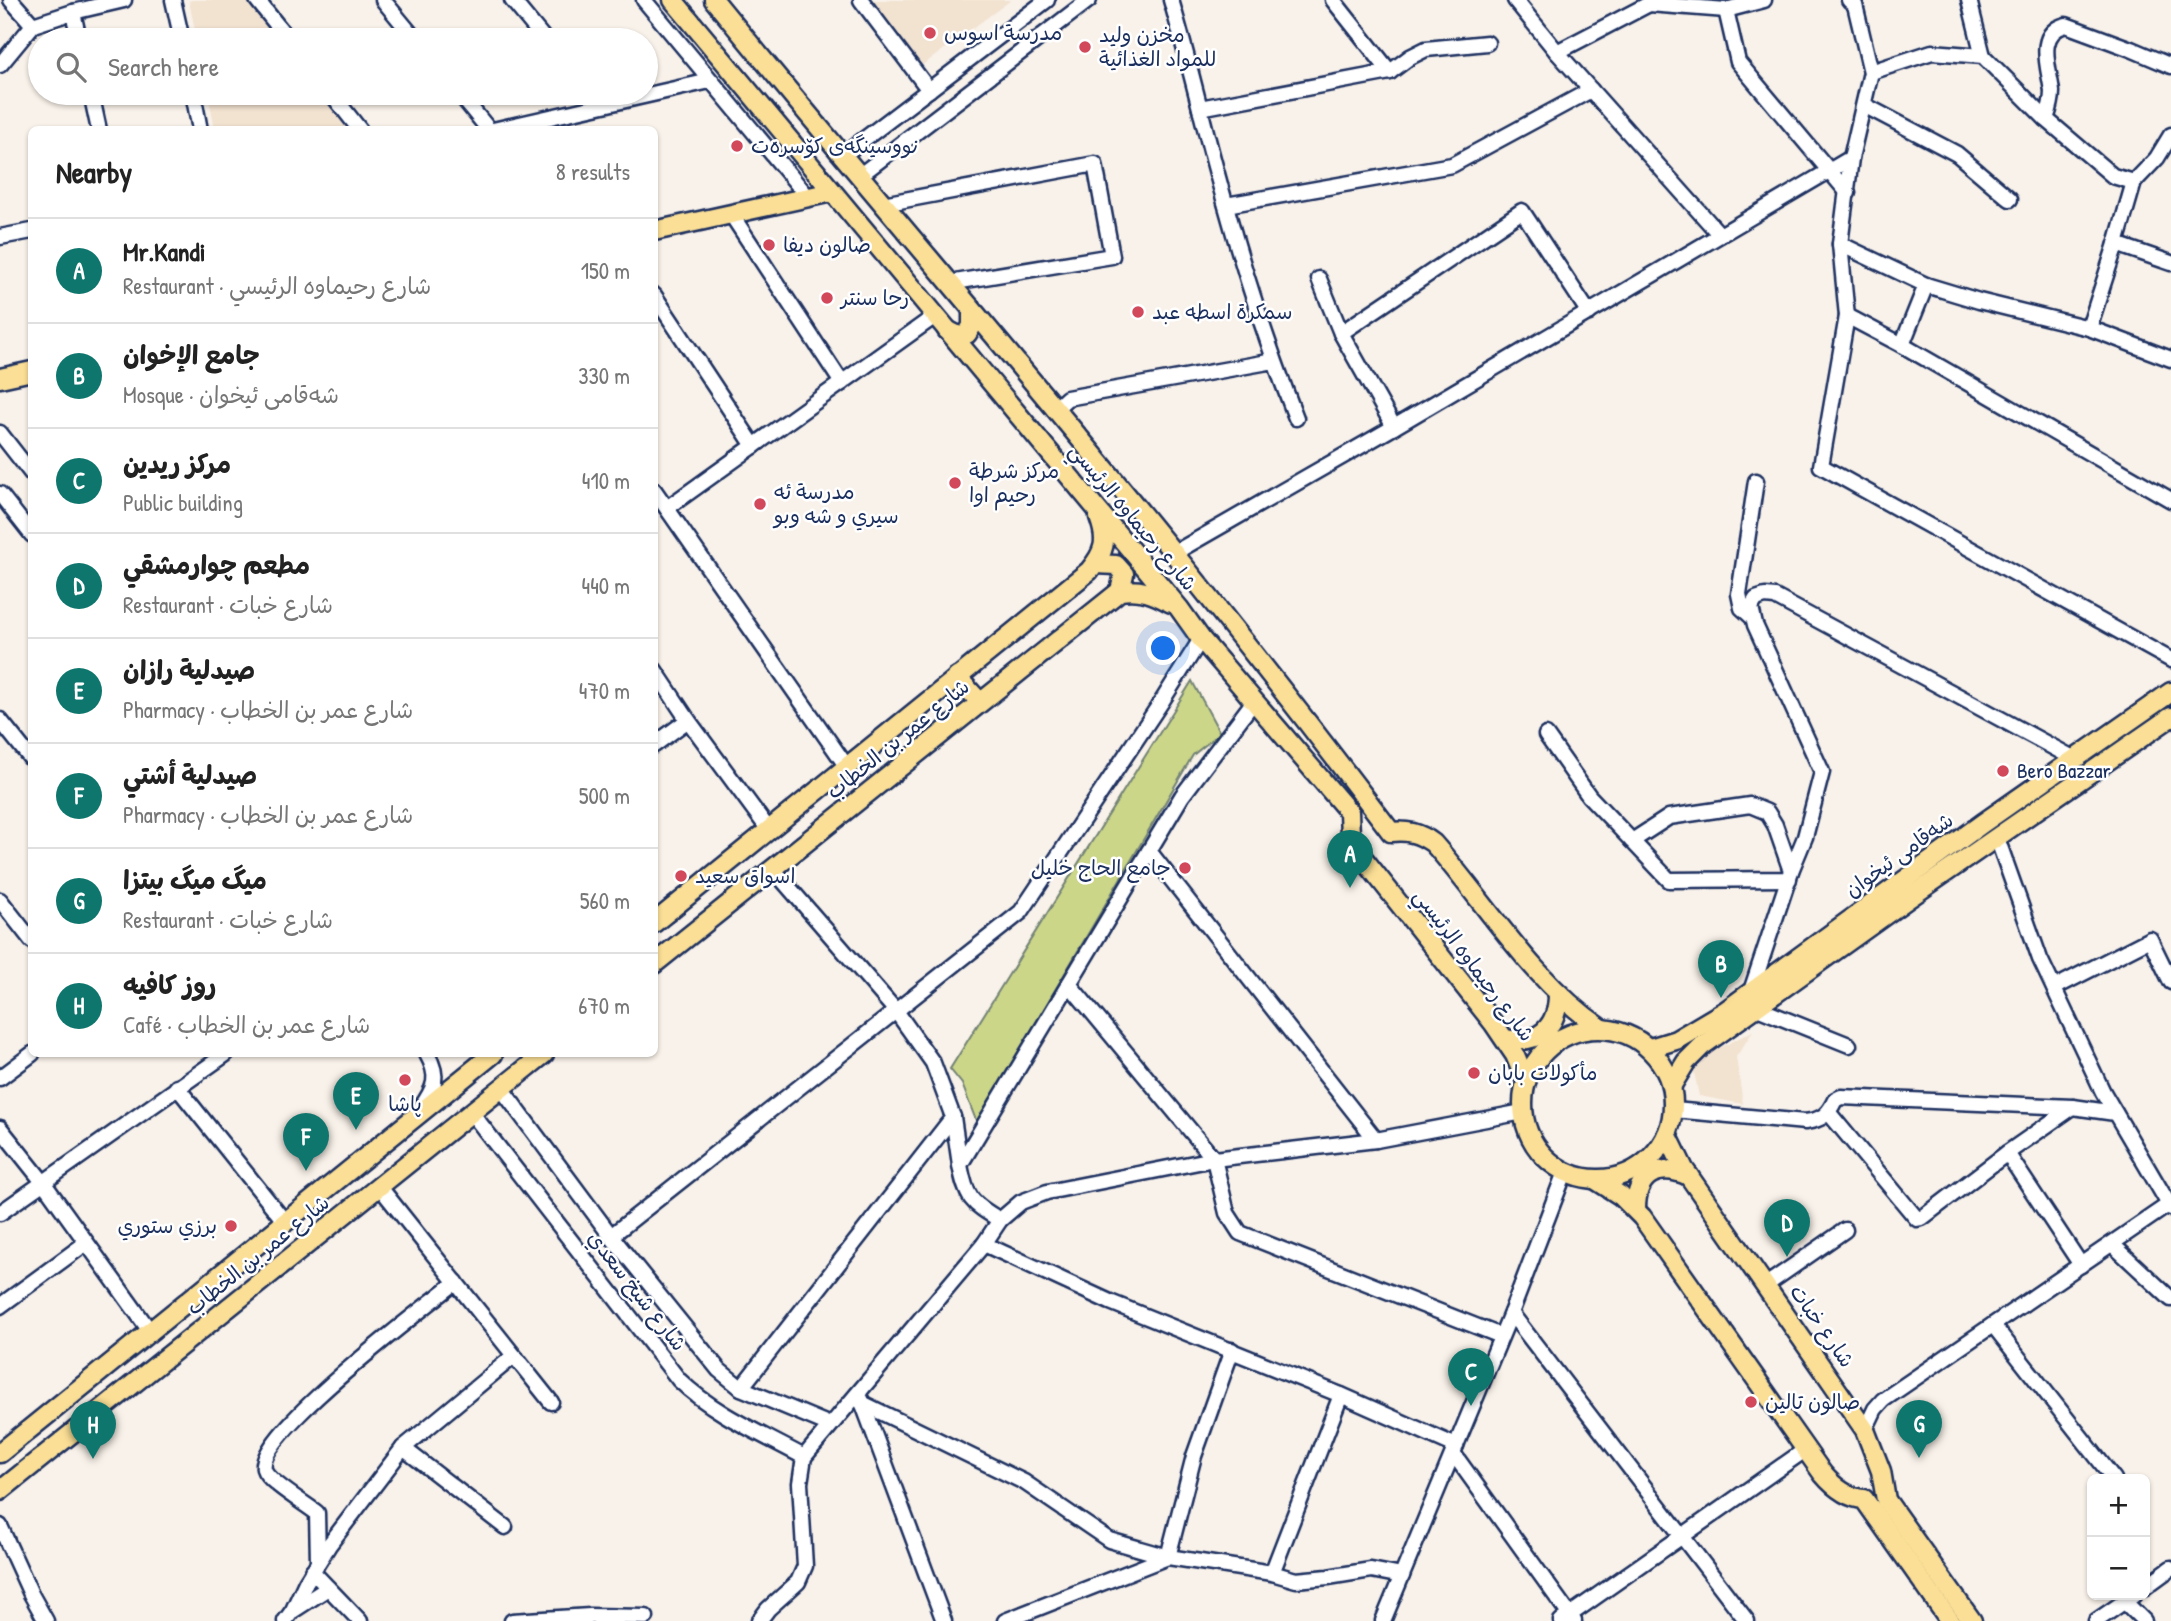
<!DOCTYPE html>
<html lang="en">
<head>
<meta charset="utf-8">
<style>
	body { margin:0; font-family:"Patrick Hand","Playpen Sans Arabic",sans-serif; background:#f2f2f2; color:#222 }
	.controls { position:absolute; right:21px; bottom:21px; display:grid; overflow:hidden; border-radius:10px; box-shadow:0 2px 5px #0004 }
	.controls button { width:63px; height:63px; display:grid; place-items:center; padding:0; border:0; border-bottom:2px solid #e0e0e0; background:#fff; color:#222; font:35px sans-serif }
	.you { position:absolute; left:1164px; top:649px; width:24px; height:24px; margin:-18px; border:5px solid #fff; border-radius:50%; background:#1a73e8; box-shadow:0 0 0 10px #1a73e833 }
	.badge { display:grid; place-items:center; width:46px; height:46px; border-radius:50%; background:#0f766e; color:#fff; font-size:23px; font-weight:700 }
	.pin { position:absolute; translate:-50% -58px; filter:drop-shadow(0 2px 4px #0008) }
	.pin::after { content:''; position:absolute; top:37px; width:24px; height:21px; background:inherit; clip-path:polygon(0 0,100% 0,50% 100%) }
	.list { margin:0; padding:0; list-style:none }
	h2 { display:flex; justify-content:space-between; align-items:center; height:91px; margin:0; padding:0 28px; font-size:30px }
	h2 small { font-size:23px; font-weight:400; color:#767676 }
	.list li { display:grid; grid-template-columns:46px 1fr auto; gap:21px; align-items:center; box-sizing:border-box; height:105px; padding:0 28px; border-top:2px solid #e0e0e0 }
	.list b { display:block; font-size:26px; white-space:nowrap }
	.list p { margin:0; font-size:23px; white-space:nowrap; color:#767676 }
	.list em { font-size:23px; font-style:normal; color:#767676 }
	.icon { flex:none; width:38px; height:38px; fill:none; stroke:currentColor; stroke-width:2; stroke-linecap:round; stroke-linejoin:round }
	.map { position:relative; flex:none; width:2171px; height:1621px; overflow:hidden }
	.search { position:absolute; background:#fff; box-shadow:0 2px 5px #0004; left:28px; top:28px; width:630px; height:77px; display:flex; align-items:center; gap:18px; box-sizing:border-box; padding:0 24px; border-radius:38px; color:#767676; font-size:26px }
	.panel { position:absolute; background:#fff; box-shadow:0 2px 5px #0004; left:28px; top:126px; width:630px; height:931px; border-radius:10px }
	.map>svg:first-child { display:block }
</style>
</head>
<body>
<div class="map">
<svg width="2171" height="1621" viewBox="0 0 2171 1621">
	<rect width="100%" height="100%" fill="#f9f2ea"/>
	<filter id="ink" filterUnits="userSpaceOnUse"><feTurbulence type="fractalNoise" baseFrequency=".0143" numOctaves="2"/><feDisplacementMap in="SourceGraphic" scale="14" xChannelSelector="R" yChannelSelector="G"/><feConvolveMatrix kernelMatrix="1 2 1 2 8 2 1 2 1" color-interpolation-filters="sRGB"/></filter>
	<g filter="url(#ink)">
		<g fill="#f2e2d0">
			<path d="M193,0H248L279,40H197L189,1Z"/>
			<path d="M868,0H1011L920,67Z"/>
			<path d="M208,93H321L350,129H215Z"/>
			<path d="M1753,1031L1736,1057L1743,1104L1699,1096L1692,1062Z"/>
		</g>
		<path fill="#cbd689" stroke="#738274" stroke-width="2" d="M1192,681L1220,733L1193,755L977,1123L962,1084L950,1069Z"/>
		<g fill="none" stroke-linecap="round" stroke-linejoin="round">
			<g stroke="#1b2f5e" stroke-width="19">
				<g id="minor">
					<path d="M11,0L33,25"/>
					<path d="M173,0L182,40"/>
					<path d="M257,0L289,40"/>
					<path d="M383,0L416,40"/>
					<path d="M512,0L545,40"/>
					<path d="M644,0L808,197"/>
					<path d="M861,0L929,90"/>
					<path d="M1171,0C1191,68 1206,137 1226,206C1246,278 1269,349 1296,418"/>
					<path d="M1333,0L1390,72"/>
					<path d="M1515,0L1557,52L1720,235"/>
					<path d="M1849,0L1855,5L1871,72L1851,158L1840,244L1847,316L1821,466L2171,660"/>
					<path d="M1969,0L1983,56"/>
					<path d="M1649,4L1726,10L1764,0"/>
					<path d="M1726,10L1738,62L1848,193"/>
					<path d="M73,12L79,40"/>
					<path d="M1557,52L1649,4L1651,0"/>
					<path d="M0,65L33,25L73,12L124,0"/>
					<path d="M1871,72L1932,52L1983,56L2046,119L2113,176L2134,182"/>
					<path d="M91,93L99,130"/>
					<path d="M193,93L200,130"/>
					<path d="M331,93L360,130"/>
					<path d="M459,93L489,130"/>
					<path d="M1864,105L1957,154L2010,199"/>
					<path d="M1200,108L1390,72L1410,57L1426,49L1487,43"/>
					<path d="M2046,119C2049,111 2052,101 2052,92C2050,70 2034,33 2066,25L2131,49L2171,66"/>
					<path d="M493,130L710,81"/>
					<path d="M842,156L1047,0"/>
					<path d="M859,176L1089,0"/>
					<path d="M883,204L1095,164L1112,256L949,283"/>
					<path d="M1226,205L1452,165L1591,90"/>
					<path d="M731,214L842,383"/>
					<path d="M0,237L32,231"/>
					<path d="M1840,244L1926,285L1979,301L2089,328L2171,359"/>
					<path d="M2116,244L2171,263"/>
					<path d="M1319,279L1341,333L1394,427"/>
					<path d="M654,295L754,446"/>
					<path d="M1847,316L1902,345L2171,500"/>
					<path d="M2089,328L2116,244L2134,182L2157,158L2171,135"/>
					<path d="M1341,333L1522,211L1589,313"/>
					<path d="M1902,345L1926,285"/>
					<path d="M1054,410L1067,398L1274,361"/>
					<path d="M0,433L32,474"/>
					<path d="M654,490L847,767"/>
					<path d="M0,494L32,535"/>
					<path d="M667,508L935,316"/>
					<path d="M1174,553L1394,427L1851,158"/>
					<path d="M1752,617L1742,608L1739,594L1756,481"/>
					<path d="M654,669L688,720L769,830"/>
					<path d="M0,720L32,760"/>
					<path d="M1546,735L1589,796L1632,841"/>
					<path d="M654,745L688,720"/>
					<path d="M1997,838L2040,959L2103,1092L2171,1208"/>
					<path d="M1149,851L1376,1140"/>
					<path d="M773,869L896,1011L933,1063L953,1117L960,1165"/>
					<path d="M1789,879L1669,880L1632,841L1669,817L1750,805L1767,812L1775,825L1791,871"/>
					<path d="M0,900L32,941"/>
					<path d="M1069,984L1214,1159L1227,1213L1240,1233L1501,1336"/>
					<path d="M2054,988L2150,939L2171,982"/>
					<path d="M1751,991L1791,871L1805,837L1822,772L1755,625L1751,607L1756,599L1765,596L1775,597L2073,758"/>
					<path d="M1757,1008L1849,1045"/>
					<path d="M0,1078L32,1054"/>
					<path d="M177,1087L285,1222"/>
					<path d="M501,1088L611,1236L719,1370L741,1388L830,1425"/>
					<path d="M420,1109C435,1088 440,1077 427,1054"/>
					<path d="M1674,1110L1805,1122C1822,1120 1828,1115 1835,1100L1841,1097L2073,1107L2115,1113"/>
					<path d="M471,1112L679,1380C714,1414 762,1434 804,1457"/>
					<path d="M1829,1113L1917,1219L1922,1218L2007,1153L2073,1107"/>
					<path d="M0,1128L43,1182L150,1331"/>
					<path d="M2007,1153L2081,1265"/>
					<path d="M379,1186L551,1402"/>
					<path d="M0,1213L226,1054"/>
					<path d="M1000,1220C971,1203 966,1198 960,1165L1182,796L1254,701"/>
					<path d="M611,1236L1021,912L1162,701L1201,639"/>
					<path d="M984,1244L1110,1302L1341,1395L1456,1446"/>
					<path d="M2112,1244L2171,1299"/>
					<path d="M1766,1285L1845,1230"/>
					<path d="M0,1306L86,1243"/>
					<path d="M1511,1313L1747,1621"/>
					<path d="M1993,1325L2114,1479"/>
					<path d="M741,1388L953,1117"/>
					<path d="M861,1399L944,1621"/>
					<path d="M862,1403L1024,1482L1109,1540L1168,1557L1194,1456L1232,1350"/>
					<path d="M1865,1430L1875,1409L1883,1400L2171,1203"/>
					<path d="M403,1448L505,1527"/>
					<path d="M1453,1453L1574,1621"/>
					<path d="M0,1526L31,1594L46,1621"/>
					<path d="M318,1561L317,1513C306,1504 267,1481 264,1469C256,1433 425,1308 456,1282"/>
					<path d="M312,1571L360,1621"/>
					<path d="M1272,1573L1341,1395"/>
					<path d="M2145,1587L2171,1568"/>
					<path d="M2125,1602L2144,1621"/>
					<path d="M294,1610L328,1588"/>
					<path d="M285,1621L293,1610L306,1582L329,1545L403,1448L514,1356"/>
					<path d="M512,1621L590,1616L646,1617"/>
					<path d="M759,1621L768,1609L798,1582L805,1566L800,1483L804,1457L984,1244L1000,1220L1021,1202L1047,1192L1214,1159L1376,1140L1523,1112"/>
					<path d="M1005,1621L1168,1557L1272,1573L1296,1580L1328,1577L1371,1570L1402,1576"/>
					<path d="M1383,1621L1511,1313L1565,1172"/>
					<path d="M1561,1621L1805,1450"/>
					<path d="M2096,1621L2134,1595"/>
				</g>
			</g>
			<g stroke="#1b2f5e" stroke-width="23">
				<g id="major">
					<path d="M673,0L1179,608L1201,639L1349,812L1350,835L1356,849L1494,1024L1515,1055L1526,1081"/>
					<path d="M714,0C866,187 1025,368 1176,556C1249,647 1321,739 1391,832C1407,830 1419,833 1433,843C1487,904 1533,982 1601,1028"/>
					<path d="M654,231L832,192"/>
					<path d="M947,330L959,336L967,334L972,326V311"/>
					<path d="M0,378L32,371"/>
					<path d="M1095,564L1116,565L1124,574L1120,591"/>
					<path d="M957,677L980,702"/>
					<path d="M654,923L1089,571C1105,552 1108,541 1099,517"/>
					<path d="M654,964L1120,591C1140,588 1153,593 1171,603"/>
					<circle cx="1598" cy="1104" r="75"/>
					<path d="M1505,1039C1538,1045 1558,1028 1558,994"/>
					<path d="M1650,1048L1676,1040L1725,1011L1983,823L2171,692"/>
					<path d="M1672,1085L1686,1062L1702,1046L1909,898L2171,717"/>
					<path d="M1667,1134L1684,1169L1865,1430L1881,1471L1886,1500L1972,1621"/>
					<path d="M1596,1180L1621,1196L1642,1217L1823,1474C1834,1487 1847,1498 1864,1499L1950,1621"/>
					<path d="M1636,1209C1636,1174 1658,1162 1689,1176"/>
					<path d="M0,1453L493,1054"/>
					<path d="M0,1491L544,1054"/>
				</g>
			</g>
			<use href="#minor" stroke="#fff" stroke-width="14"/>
			<use href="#major" stroke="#fbdf96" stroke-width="18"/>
		</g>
	</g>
	<g fill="#d1495b" stroke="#fff" stroke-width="2.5">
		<circle cx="930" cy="33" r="7"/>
		<circle cx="1085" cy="47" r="7"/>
		<circle cx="737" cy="146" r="7"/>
		<circle cx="769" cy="245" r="7"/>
		<circle cx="827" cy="298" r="7"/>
		<circle cx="1138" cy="312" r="7"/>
		<circle cx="955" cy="483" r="7"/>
		<circle cx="760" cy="504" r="7"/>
		<circle cx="2003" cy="771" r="7"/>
		<circle cx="1185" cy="868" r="7"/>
		<circle cx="681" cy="876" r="7"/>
		<circle cx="1474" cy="1073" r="7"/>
		<circle cx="405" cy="1080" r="7"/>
		<circle cx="231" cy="1226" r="7"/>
		<circle cx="1751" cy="1402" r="7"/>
	</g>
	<g text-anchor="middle" stroke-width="5" stroke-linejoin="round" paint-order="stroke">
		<g font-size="21" fill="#1b2f5e" stroke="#fff" text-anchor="start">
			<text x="944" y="40">مدرسة اسوس</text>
			<text x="1099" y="42">مخزن وليد<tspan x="1099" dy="24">للمواد الغذائية</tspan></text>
			<text x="751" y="153">نووسینگەی کۆسرەت</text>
			<text x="783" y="252">صالون ديفا</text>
			<text x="841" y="305">رحا سنتر</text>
			<text x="1152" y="319">سمكرة اسطه عبد</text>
			<text x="969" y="478">مركز شرطة<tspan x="969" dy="24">رحيم اوا</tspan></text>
			<text x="774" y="499">مدرسة ئه<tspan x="774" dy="24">سيري و شه وبو</tspan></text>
			<text x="2017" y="778">Bero Bazzar</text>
			<text x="1171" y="875" text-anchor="end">جامع الحاج خليل</text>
			<text x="695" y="883">اسواق سعيد</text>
			<text x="1488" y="1080">مأكولات بابان</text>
			<text x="405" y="1111" text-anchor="middle">پاشا</text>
			<text x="217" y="1233" text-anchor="end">برزي ستوري</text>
			<text x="1765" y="1409">صالون تالين</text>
		</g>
		<g font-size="21" fill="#1b2f5e" stroke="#fff">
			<text transform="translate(1133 517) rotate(50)" y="7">شارع رحيماوه الرئيسي</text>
			<text transform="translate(898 739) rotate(-39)" y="7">شارع عمر بن الخطاب</text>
			<text transform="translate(1899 855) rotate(-36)" y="7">شەقامی ئیخوان</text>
			<text transform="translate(1474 965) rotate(53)" y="7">شارع رحيماوه الرئيسي</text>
			<text transform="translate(258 1255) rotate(-39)" y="7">شارع عمر بن الخطاب</text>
			<text transform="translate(637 1291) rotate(52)" y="7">شارع شيخ سعدي</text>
			<text transform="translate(1822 1326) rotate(55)" y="7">شارع خبات</text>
		</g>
	</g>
</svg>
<div class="controls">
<button>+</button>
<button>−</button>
</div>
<div class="you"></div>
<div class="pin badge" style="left:1350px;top:888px">A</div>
<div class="pin badge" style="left:1721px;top:998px">B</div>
<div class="pin badge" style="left:1471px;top:1406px">C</div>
<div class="pin badge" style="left:1787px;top:1257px">D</div>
<div class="pin badge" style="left:356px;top:1130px">E</div>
<div class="pin badge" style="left:306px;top:1171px">F</div>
<div class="pin badge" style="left:1919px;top:1458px">G</div>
<div class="pin badge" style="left:93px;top:1459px">H</div>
<div class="search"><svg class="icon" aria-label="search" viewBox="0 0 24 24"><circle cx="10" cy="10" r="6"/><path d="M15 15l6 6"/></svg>Search here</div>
<section class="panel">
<h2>Nearby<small>8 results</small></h2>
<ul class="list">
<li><span class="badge">A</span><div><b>Mr.Kandi</b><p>Restaurant · شارع رحيماوه الرئيسي</p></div><em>150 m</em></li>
<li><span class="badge">B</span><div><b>جامع الإخوان</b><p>Mosque · شەقامی ئیخوان</p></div><em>330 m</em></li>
<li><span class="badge">C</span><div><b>مركز ريدين</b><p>Public building</p></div><em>410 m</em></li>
<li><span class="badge">D</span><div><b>مطعم چوارمشقي</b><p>Restaurant · شارع خبات</p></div><em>440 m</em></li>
<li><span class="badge">E</span><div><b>صيدلية رازان</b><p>Pharmacy · شارع عمر بن الخطاب</p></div><em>470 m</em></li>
<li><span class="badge">F</span><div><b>صيدلية أشتي</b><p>Pharmacy · شارع عمر بن الخطاب</p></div><em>500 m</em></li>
<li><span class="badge">G</span><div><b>ميگ ميگ بيتزا</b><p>Restaurant · شارع خبات</p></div><em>560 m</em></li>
<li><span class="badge">H</span><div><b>روز كافيه</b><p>Café · شارع عمر بن الخطاب</p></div><em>670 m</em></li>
</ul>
</section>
</div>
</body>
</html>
